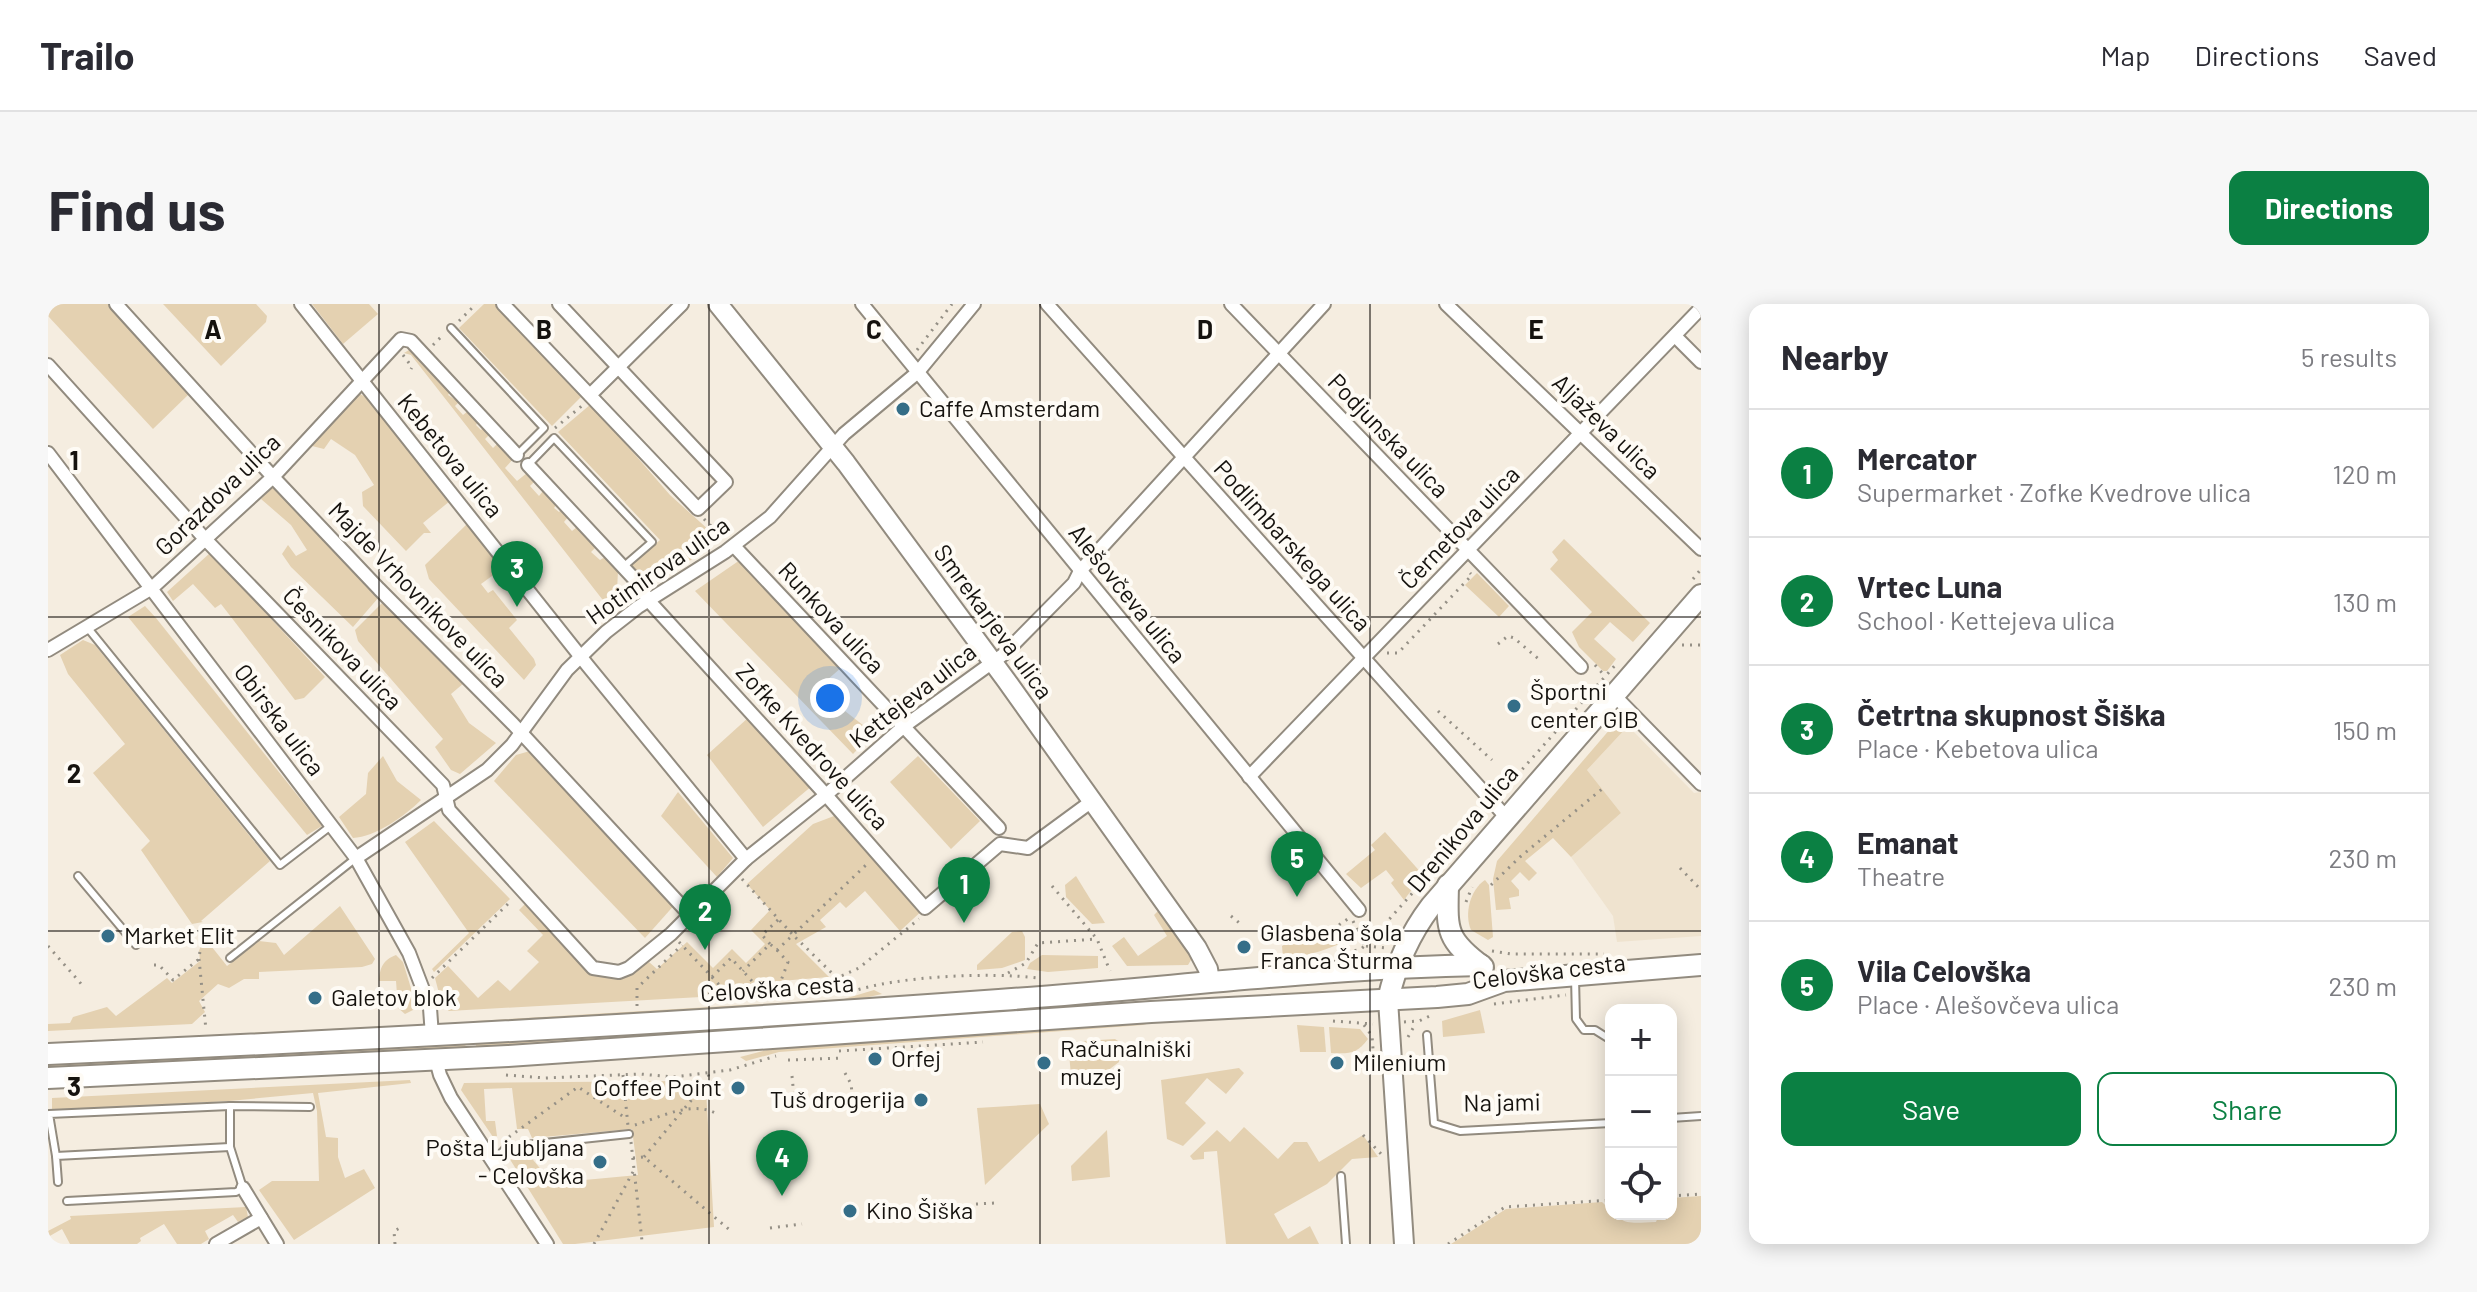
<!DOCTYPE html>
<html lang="en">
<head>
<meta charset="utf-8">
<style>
	body { margin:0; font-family:Barlow,sans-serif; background:#f7f7f7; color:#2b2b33 }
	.controls { position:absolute; right:24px; bottom:24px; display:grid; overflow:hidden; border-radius:16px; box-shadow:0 4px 20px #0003 }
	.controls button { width:72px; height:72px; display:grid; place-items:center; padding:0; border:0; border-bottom:2px solid #e1e1e2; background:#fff; color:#2b2b33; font:40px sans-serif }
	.you { position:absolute; left:782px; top:394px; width:28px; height:28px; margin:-20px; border:6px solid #fff; border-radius:50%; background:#1a73e8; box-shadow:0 0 0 12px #1a73e833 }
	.badge { display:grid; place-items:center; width:52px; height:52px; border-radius:50%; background:#0b8043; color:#fff; font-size:26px; font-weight:700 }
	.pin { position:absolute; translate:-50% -66px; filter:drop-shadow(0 2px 4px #0008) }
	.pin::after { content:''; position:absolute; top:42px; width:28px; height:24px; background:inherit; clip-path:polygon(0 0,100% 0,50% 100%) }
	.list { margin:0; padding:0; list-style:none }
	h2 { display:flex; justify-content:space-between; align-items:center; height:104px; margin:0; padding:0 32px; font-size:34px }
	h2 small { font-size:26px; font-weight:400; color:#7c7c81 }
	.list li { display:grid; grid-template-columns:52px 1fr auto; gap:24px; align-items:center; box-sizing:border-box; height:128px; padding:0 32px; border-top:2px solid #e1e1e2 }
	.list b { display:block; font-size:30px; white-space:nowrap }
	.list p { margin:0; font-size:26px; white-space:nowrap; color:#7c7c81 }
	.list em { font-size:26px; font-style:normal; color:#7c7c81 }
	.actions { display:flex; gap:16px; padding:24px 32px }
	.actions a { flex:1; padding:18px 0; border:2px solid #0b8043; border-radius:16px; text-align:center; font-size:28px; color:#0b8043 }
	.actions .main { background:#0b8043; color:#fff }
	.icon { flex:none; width:44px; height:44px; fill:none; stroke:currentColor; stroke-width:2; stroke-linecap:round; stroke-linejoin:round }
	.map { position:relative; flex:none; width:1653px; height:940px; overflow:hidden; border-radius:16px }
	header { display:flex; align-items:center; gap:48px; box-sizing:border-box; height:112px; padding:0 40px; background:#fff; border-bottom:2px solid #e1e1e2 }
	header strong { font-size:38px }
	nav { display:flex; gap:44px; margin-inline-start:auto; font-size:28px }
	.intro { display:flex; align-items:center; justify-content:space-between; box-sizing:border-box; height:192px; padding:0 48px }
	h1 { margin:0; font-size:56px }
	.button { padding:20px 36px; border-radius:16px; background:#0b8043; color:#fff; font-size:28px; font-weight:700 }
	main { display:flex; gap:48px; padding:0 48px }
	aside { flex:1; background:#fff; border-radius:16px; box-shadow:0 4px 20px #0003 }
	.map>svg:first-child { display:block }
</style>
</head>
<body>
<header>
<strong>Trailo</strong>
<nav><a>Map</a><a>Directions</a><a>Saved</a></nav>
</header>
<div class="intro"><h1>Find us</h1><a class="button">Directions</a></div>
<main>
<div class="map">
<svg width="1653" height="940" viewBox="0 0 1653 940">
	<rect width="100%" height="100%" fill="#f5ede0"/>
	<path fill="#efe3cf" d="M1580,422L1646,489L1653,488V632L1569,638L1565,612L1523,553L1573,509L1539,466Z"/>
	<g fill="#e4d1b1">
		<path d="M0,0H60L142,89L105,125L0,12Z"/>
		<path d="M115,0H208L219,12L218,18L173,62Z"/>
		<path d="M264,0H321L330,10L295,40Z"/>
		<path d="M436,0H448L534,92L504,122L411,24Z"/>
		<path d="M361,46L402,88L400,91L411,98L407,102L415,111L420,107L430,118L428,121L433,126L436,123L442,130L437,135L445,144L450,139L465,155L457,164L469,177L479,169L486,178L482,182L491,192L495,187L508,201L506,204L511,208L513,206L520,213L516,218L524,227L529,223L548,243L543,248L552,256L557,253L570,267L568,306L565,309L363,51L356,49Z"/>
		<path d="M312,90L321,95L402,197L375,219L383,229H376L358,247L315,202L314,188L326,181L307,151L283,135L276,145L264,142Z"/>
		<path d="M543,100L622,191L672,236L612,277L601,278L583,261L612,236L510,128Z"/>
		<path d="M225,183L331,293L305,323L243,263L234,250L240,241L248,252L259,246L243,221L213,195Z"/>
		<path d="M419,220L455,264L433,280L440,289L445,286L469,316L461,324L486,355L488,361L476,376L381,275L377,261Z"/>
		<path d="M1516,235L1602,319L1585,338L1562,318L1546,335L1568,355L1559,367H1555L1531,343L1524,328L1544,308L1502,265L1510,256L1504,248Z"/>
		<path d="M162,249L277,373L256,394L247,396L173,300L167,304L145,280L125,297L119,288Z"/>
		<path d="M692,256L794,363L778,377L797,407L825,429L805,450L647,287Z"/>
		<path d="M1429,269L1461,302L1451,313L1417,281Z"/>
		<path d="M336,297L416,379L403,390L421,419L448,439L412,470L403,466L387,443L395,435L310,337L307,326Z"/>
		<path d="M97,302L108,314L274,522L259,531L80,313Z"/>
		<path d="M35,336L47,341L222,557L153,617L155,618L144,620L93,546L102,537L45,469L77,440L20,370L12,351Z"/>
		<path d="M701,413L765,481L715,523L659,451Z"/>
		<path d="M1569,417H1575L1580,422L1539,466L1573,509L1523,553L1505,534L1477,557L1489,569L1481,577L1472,568L1463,577L1471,586V592L1461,594L1463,605L1448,606L1445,575L1449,557Z"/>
		<path d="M489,445L629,598L597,634L446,477L468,451Z"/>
		<path d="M335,452L349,477L373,496C357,512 327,533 305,534L291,513L318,490L320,469Z"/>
		<path d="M870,452L932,517L903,545L842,478Z"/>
		<path d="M630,488L685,554L669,573L613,512Z"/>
		<path d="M786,512L830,549L877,604L852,627L817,587L798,604L792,598L772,616L778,623L748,640L781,673L732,677L710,688L689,691L401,707L394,701L387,674L400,662L430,694L450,676L462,687L491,658L479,647L495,631L471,606L478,599L544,670L577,673L601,658L609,665L639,638L665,664L684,645L698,659L717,640L703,626L722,606L699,580L765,520Z"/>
		<path d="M386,517L462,595L386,668L384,665L421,629L357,538Z"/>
		<path d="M1337,528L1375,571L1356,596L1343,579L1346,576L1338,566L1313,584L1298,570L1327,546L1323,541Z"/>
		<path d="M1028,572L1057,619L1044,620L1018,593L1017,581Z"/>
		<path d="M1437,576L1441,581L1445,633L1440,636L1423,626C1416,610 1422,586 1437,576Z"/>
		<path d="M292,602L327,655L324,660L314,663L211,668V675H196L181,684L170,680L151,697L157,708L144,720L0,727V720L22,719L25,713L59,703L68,712L119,674L124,679L152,657L151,647L156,633L179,662L211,637L228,639L236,651Z"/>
		<path d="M1110,607L1146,651L1140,661L1079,662L1064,642L1076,633L1090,652L1119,632L1106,611Z"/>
		<path d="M974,627L977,633V656L954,664L929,666V661L964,628Z"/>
		<path d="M1298,629L1302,635C1280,646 1260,652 1235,654L1234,642L1247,634Z"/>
		<path d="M348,651L355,658L369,704L357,710L350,704L348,677H331C332,663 335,656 348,651Z"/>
		<path d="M994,651L1050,652V664L1000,668L979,665L982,659Z"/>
		<path d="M826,686L834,690L798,698L427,722V717L796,695Z"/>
		<path d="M1019,700L949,711L428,746V738Z"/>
		<path d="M1432,706L1437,729L1395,733L1394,717Z"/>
		<path d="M1116,715L1095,721L731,748L698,757L692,753L731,743Z"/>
		<path d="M365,721L358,726L26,741L0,739Z"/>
		<path d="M1249,721L1276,723L1278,748H1252Z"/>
		<path d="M1281,723L1312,725L1320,735C1309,750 1301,750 1283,749Z"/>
		<path d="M1067,735L1070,737L1071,758L1042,780L1024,783L1020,738Z"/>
		<path d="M417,738L418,746L0,767V759Z"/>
		<path d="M1191,764L1196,769L1178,790L1159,774L1137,799L1158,819L1135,842L1119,835L1113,776Z"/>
		<path d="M362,776L363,779L270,789L278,833L290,834V853L297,874L316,865L327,884L246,936L211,886L224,877H271L269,807L265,789L181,797L4,807V794Z"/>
		<path d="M636,777L637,788L658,786L666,923L527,940H515L458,849L477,846L504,879L590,871L584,825L484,834L480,825H469L464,784L436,785L438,817H447L449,832L445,833L413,786L416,779Z"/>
		<path d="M992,800L1001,820L937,881L929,804Z"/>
		<path d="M1196,823L1230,855L1246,838H1259L1271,858L1315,831L1330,853L1304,855L1279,880L1226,910L1240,935L1262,922L1271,940H1178L1169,847L1156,848V855L1145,856L1142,852L1169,826L1182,838Z"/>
		<path d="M1059,826L1062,873L1024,877L1023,862Z"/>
		<path d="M1653,892V940H1403L1458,905L1554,898C1577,920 1573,920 1608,918L1611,910H1623V894Z"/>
		<path d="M198,903L200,913L190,918L185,911L157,927L161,935L153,940H129L116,920L92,934L93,937L89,940H22L14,925L0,933V927L23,915L22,912Z"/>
	</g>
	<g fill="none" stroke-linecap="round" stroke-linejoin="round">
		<g stroke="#928b7f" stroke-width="10">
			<g id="lane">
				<path d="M403,24L496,124L469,151"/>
				<path d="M480,161L506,134L604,238L575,263"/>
				<path d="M39,323L232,561L284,521"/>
				<path d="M30,572L88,641"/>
				<path d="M182,654L308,554"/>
				<path d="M1527,673L1528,715L1536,726H1547L1563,736"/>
				<path d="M1379,731L1386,819L1412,827L1563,819"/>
				<path d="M1623,814L1653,812"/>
				<path d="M8,852L1,810L182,802"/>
				<path d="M446,857L459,843L581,830"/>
				<path d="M1293,872L1298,940"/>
				<path d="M10,878L8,852L182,843"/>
				<path d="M19,897L188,888L195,884L182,843V802L262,803"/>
			</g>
		</g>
		<g stroke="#928b7f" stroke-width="16">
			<g id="street">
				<path d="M68,0L225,173L331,285L465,420L642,611"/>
				<path d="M253,0L540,362L698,555"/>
				<path d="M455,0L650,205L678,178L511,0"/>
				<path d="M814,0L1311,606"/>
				<path d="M999,0L1458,513"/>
				<path d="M1183,0L1533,363"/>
				<path d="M1398,0L1653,245"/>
				<path d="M1627,32L1653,58"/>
				<path d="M0,61L158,236L395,481L401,506L545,664L571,668L581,664L623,630L698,555L778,491L855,423L956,350L1026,279L1032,267L1276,0"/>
				<path d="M542,91L634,0"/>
				<path d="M0,149L308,554L361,649L382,704L384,732"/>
				<path d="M480,161L590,279L601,297L778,491L877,604L952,540L980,544L1044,497"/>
				<path d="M686,242L951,524"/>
				<path d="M0,346L104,284L225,173L353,35L363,37L469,151"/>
				<path d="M1565,390L1653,480"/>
				<path d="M1201,473L1653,4"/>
				<path d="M308,554L439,466L464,441L519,366L558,328L590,303L677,248L722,213L796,130L870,68L926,0"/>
				<path d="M388,756L392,771L403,794L499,940"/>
				<path d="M195,884L229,940"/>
				<path d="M168,940L213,914"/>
			</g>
		</g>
		<g stroke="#928b7f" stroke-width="22">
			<g id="secondary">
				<path d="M670,0L798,159L958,376L1149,644L1160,665L1162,677"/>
				<path d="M1340,696L1356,940"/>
			</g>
		</g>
		<g stroke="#928b7f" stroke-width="24">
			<g id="primary">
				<path d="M1400,581C1399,626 1397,635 1435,663"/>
				<path d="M1340,696C1348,660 1361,631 1383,602L1653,291"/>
				<path d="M0,750C317,736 634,719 951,696C1112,685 1272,664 1433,661"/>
				<path d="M0,774L460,752L1103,708L1389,693L1420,690L1456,677L1653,661"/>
			</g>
		</g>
		<g stroke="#959086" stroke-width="3" stroke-dasharray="2 6" stroke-linecap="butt">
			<path d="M411,17L428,0"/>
			<path d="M385,41L396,30"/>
			<path d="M869,46L904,0"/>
			<path d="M355,51L364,63L363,65"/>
			<path d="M507,124L535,101"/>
			<path d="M656,215L676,235"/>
			<path d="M1645,275L1653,265"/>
			<path d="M1450,340L1460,332L1466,334L1493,357"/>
			<path d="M1634,341H1653"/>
			<path d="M1339,349H1350L1424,271L1422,269"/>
			<path d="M1547,361L1557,372"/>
			<path d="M1390,407L1444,456"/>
			<path d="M1453,489L1570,358"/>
			<path d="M1632,564L1653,586"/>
			<path d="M694,575L745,631L729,646L722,640L695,667"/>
			<path d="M1443,581L1472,553L1554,485"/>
			<path d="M1004,582L1049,635L1062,667"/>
			<path d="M1418,598L1424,583"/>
			<path d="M1183,612L1195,622"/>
			<path d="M1305,617L1317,642"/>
			<path d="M1291,621L1301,614"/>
			<path d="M631,638L664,673L683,654L714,688"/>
			<path d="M722,640L714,631L731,615"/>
			<path d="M0,642L35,682"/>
			<path d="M1318,642L1338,644"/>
			<path d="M729,646L740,658L728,690L789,685V674L811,664L871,615"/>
			<path d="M1444,647L1463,650H1556"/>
			<path d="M1299,649L1313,645L1322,637L1437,507"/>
			<path d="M151,655L158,726"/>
			<path d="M106,661H111L125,676L151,655L154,630"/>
			<path d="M960,669L978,659L990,639L1049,635"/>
			<path d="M664,673L686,697"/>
			<path d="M384,674L464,596"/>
			<path d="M789,674L745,631L819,560"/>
			<path d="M803,688C848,672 943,668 990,674"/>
			<path d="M1446,700L1518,691"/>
			<path d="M589,702V684L634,641"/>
			<path d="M1285,717L1325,720"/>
			<path d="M1356,718L1371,717L1384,711"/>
			<path d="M1316,721L1324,732L1326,758"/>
			<path d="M1360,733L1368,719"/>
			<path d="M791,747L935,738"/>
			<path d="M740,756L795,754"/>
			<path d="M797,769L803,780L807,814"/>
			<path d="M458,771L497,774L592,770L625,773L682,766L728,752"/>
			<path d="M575,771L580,822"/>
			<path d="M744,772L747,803"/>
			<path d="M587,821C613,813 646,795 671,811"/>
			<path d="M1315,831L1335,852"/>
			<path d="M461,833L530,783L579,815"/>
			<path d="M583,838L594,937"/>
			<path d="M596,853L661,775L660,769"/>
			<path d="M585,854L596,853L684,928"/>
			<path d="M1623,892L1653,890"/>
			<path d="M928,900L947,899"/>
			<path d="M722,924L754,920"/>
			<path d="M347,940L346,927L354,923"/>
			<path d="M546,940L586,866"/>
			<path d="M1400,940L1457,903L1563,896"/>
		</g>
		<use href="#lane" stroke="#fff" stroke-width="6"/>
		<use href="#street" stroke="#fff" stroke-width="12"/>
		<use href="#secondary" stroke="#fff" stroke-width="18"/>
		<use href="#primary" stroke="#fff" stroke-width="20"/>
	</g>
	<path fill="none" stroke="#15120e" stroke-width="2" stroke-opacity="0.55" d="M331,0V940M661,0V940M992,0V940M1322,0V940M0,313H1653M0,627H1653"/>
	<g fill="#356e88" stroke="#fefbf5" stroke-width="3">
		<circle cx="855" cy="105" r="8"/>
		<circle cx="1466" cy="402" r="8"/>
		<circle cx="60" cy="632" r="8"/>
		<circle cx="1196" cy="643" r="8"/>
		<circle cx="267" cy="694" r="8"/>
		<circle cx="827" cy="755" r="8"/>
		<circle cx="996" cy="759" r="8"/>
		<circle cx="1289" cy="759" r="8"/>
		<circle cx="690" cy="784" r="8"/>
		<circle cx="873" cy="796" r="8"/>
		<circle cx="552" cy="858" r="8"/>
		<circle cx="802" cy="907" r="8"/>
	</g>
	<g text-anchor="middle" stroke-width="8" stroke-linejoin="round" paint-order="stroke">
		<g font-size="24" fill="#15120e" stroke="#fefbf5" text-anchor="start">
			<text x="871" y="113">Caffe Amsterdam</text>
			<text x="1482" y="396">Športni<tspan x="1482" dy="28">center GIB</tspan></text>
			<text x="1212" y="637">Glasbena šola<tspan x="1212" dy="28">Franca Šturma</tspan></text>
			<text x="76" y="640">Market Elit</text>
			<text x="283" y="702">Galetov blok</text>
			<text x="1012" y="753">Računalniški<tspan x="1012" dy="28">muzej</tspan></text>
			<text x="843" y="763">Orfej</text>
			<text x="1305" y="767">Milenium</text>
			<text x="674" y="792" text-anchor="end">Coffee Point</text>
			<text x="857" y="804" text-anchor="end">Tuš drogerija</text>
			<text x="536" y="852" text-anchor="end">Pošta Ljubljana<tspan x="536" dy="28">- Celovška</tspan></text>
			<text x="818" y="915">Kino Šiška</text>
		</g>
		<g font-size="24" fill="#15120e" stroke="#fefbf5">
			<text transform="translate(1558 123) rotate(44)" y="8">Aljaževa ulica</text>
			<text transform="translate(1340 132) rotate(46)" y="8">Podjunska ulica</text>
			<text transform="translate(402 152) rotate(51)" y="8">Kebetova ulica</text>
			<text transform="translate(170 191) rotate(-44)" y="8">Gorazdova ulica</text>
			<text transform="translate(1412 224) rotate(-46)" y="8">Černetova ulica</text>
			<text transform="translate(1244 242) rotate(48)" y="8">Podlimbarskega ulica</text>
			<text transform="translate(610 267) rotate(-35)" y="8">Hotimirova ulica</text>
			<text transform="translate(1079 290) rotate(51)" y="8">Alešovčeva ulica</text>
			<text transform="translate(370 291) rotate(46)" y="8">Majde Vrhovnikove ulica</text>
			<text transform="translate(783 314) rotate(47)" y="8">Runkova ulica</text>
			<text transform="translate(945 318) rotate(54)" y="8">Smrekarjeva ulica</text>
			<text transform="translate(294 345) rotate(46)" y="8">Česnikova ulica</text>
			<text transform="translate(865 392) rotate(-38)" y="8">Kettejeva ulica</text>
			<text transform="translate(231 416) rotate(53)" y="8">Obirska ulica</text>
			<text transform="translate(764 443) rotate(48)" y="8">Zofke Kvedrove ulica</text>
			<text transform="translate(1415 525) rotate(-50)" y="8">Drenikova ulica</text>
			<text transform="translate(1501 668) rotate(-7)" y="8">Celovška cesta</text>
			<text transform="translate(729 685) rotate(-4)" y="8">Celovška cesta</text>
			<text transform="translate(1454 799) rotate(-1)" y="8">Na jami</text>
		</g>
	</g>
	<g font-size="26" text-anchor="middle" font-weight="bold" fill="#15120e" stroke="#fefbf5" stroke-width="8" stroke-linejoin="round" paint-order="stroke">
		<text x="165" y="35">A</text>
		<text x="496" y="35">B</text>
		<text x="826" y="35">C</text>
		<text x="1157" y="35">D</text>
		<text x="1488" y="35">E</text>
		<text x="26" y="166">1</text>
		<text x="26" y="479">2</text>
		<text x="26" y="792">3</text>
	</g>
</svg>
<div class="controls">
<button>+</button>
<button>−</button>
<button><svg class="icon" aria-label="locate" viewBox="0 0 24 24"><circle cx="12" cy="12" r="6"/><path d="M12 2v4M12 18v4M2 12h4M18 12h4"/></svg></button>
</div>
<div class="you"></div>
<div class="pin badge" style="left:916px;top:619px">1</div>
<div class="pin badge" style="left:657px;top:646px">2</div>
<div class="pin badge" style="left:469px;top:303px">3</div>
<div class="pin badge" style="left:734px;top:892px">4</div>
<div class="pin badge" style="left:1249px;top:593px">5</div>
</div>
<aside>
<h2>Nearby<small>5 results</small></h2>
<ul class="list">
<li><span class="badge">1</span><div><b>Mercator</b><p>Supermarket · Zofke Kvedrove ulica</p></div><em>120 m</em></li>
<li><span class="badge">2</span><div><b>Vrtec Luna</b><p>School · Kettejeva ulica</p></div><em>130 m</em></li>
<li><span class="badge">3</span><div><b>Četrtna skupnost Šiška</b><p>Place · Kebetova ulica</p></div><em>150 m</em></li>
<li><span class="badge">4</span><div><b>Emanat</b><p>Theatre</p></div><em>230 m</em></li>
<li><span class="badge">5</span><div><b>Vila Celovška</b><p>Place · Alešovčeva ulica</p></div><em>230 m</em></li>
</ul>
<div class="actions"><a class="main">Save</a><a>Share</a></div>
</aside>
</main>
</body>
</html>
